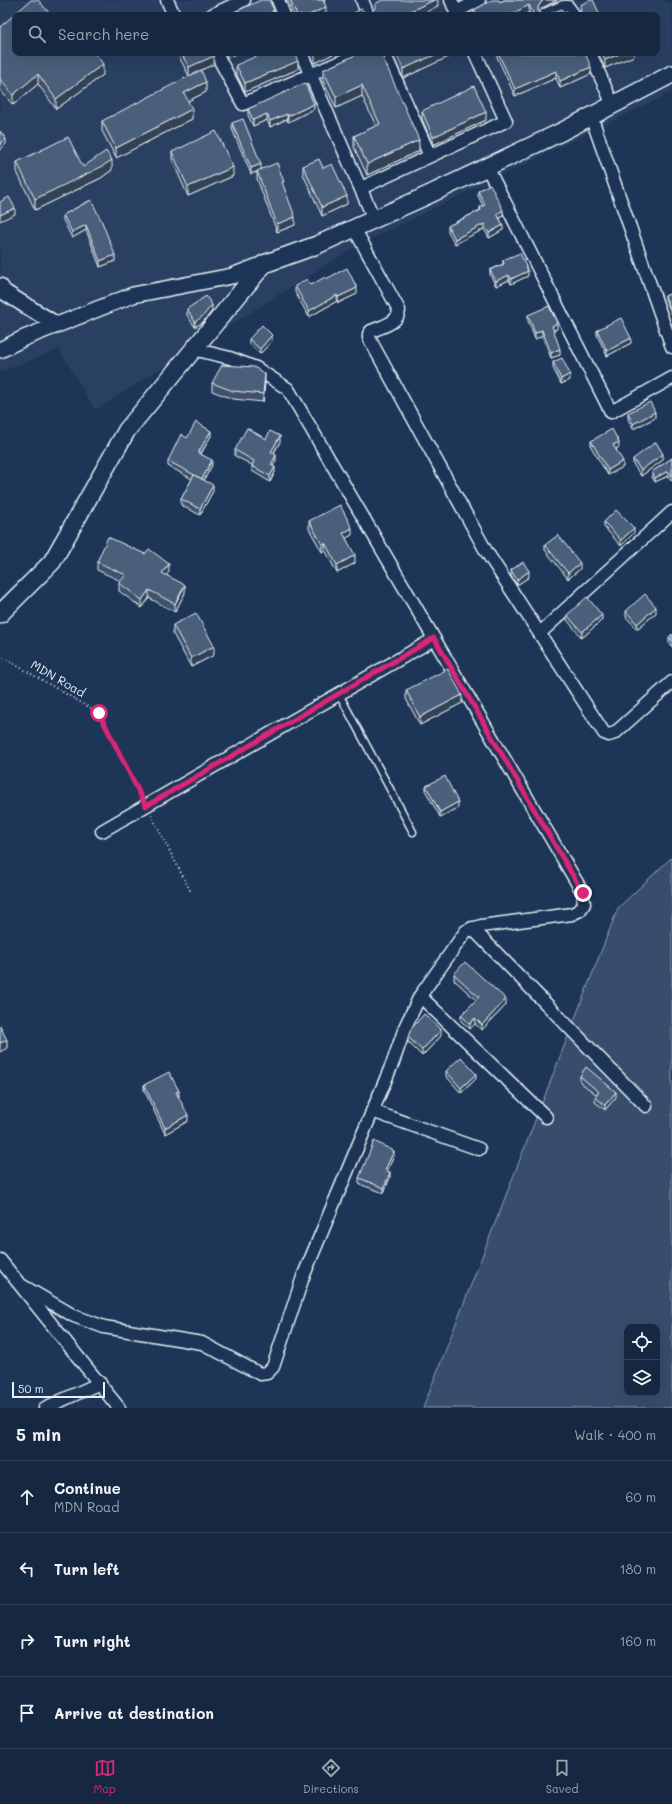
<!DOCTYPE html>
<html lang="en">
<head>
<meta charset="utf-8">
<style>
	body { margin:0; font-family:Mali,sans-serif; background:#23344c; color:#f1f3f6 }
	.controls { position:absolute; right:12px; bottom:12px; display:grid; overflow:hidden; border-radius:8px; box-shadow:0 4px 16px #0002 }
	.controls button { width:36px; height:36px; display:grid; place-items:center; padding:0; border:0; border-bottom:1px solid #35445a; background:#162841; color:#f1f3f6; font:20px sans-serif }
	.scale { position:absolute; left:12px; bottom:10px; width:93px; box-sizing:border-box; padding-left:4px; border:2px solid #e8f1f8; border-top:0; font-size:11px; line-height:14px; white-space:nowrap; color:#e8f1f8; -webkit-text-stroke:3px #1d3557; paint-order:stroke }
	.stop { position:absolute; width:12px; height:12px; margin:-9px; border:3px solid #db2777; border-radius:50%; background:#fff }
	.stop.end { background:#db2777; border-color:#fff; box-shadow:0 1px 4px #0008 }
	.list { margin:0; padding:0; list-style:none }
	h2 { display:flex; justify-content:space-between; align-items:center; height:52px; margin:0; padding:0 16px; font-size:17px }
	h2 small { font-size:13px; font-weight:400; color:#9ea6b1 }
	.list li { display:grid; grid-template-columns:26px 1fr auto; gap:12px; align-items:center; box-sizing:border-box; height:72px; padding:0 16px; border-top:1px solid #35445a }
	.list b { display:block; font-size:15px; white-space:nowrap }
	.list p { margin:0; font-size:13px; white-space:nowrap; color:#9ea6b1 }
	.list em { font-size:13px; font-style:normal; color:#9ea6b1 }
	.icon { flex:none; width:22px; height:22px; fill:none; stroke:currentColor; stroke-width:2; stroke-linecap:round; stroke-linejoin:round }
	.map { position:relative; flex:none; width:672px; height:1408px; overflow:hidden }
	.search { position:absolute; background:#162841; box-shadow:0 4px 16px #0002; left:12px; right:12px; top:12px; height:44px; display:flex; align-items:center; gap:10px; box-sizing:border-box; padding:0 14px; border-radius:8px; color:#9ea6b1; font-size:15px }
	.sheet { height:340px; background:#162841 }
	nav { display:flex; justify-content:space-around; align-items:center; box-sizing:border-box; height:56px; border-top:1px solid #35445a; background:#162841; font-size:11px; color:#9ea6b1 }
	nav a { display:grid; justify-items:center; gap:2px }
	nav .on { color:#db2777 }
	.map>svg:first-child { display:block }
</style>
</head>
<body>
<div class="map">
<svg width="672" height="1408" viewBox="0 0 672 1408">
	<rect width="100%" height="100%" fill="#1d3557"/>
	<filter id="ink" filterUnits="userSpaceOnUse"><feTurbulence type="fractalNoise" baseFrequency=".025" numOctaves="2"/><feDisplacementMap in="SourceGraphic" scale="8" xChannelSelector="R" yChannelSelector="G"/><feConvolveMatrix kernelMatrix="1 2 1 2 8 2 1 2 1" color-interpolation-filters="sRGB"/></filter>
	<g filter="url(#ink)">
		<path fill="#2a4162" fill-rule="evenodd" d="M0,0H663L672,5V92L353,248L95,410L59,349L0,372ZM15,15H657V53H15Z"/>
		<path fill="#374d6c" stroke="#909fb2" fill-rule="evenodd" d="M672,857V1408H423L618,908ZM627,1327H657V1393H627Z"/>
		<g fill="none" stroke-linecap="round" stroke-linejoin="round">
			<g stroke="#e8f1f8" stroke-width="9">
				<path id="service" d="M339,694L413,832"/>
			</g>
			<g stroke="#e8f1f8" stroke-width="15">
				<g id="minor">
					<path d="M167,0L174,15"/>
					<path d="M278,0L284,15"/>
					<path d="M362,0L368,15"/>
					<path d="M451,0L456,12L479,0"/>
					<path d="M212,15L244,0"/>
					<path d="M545,15L563,7H568L574,15"/>
					<path d="M216,53L243,104L361,53"/>
					<path d="M301,53L374,219"/>
					<path d="M384,53L430,156"/>
					<path d="M590,53L613,105"/>
					<path d="M591,116L672,347"/>
					<path d="M487,167L611,412L672,378"/>
					<path d="M361,188L506,121L475,53"/>
					<path d="M354,228L399,310C399,323 381,327 371,331L369,334V338L486,551L604,733L609,735L615,733L672,682"/>
					<path d="M540,633L672,512"/>
					<path d="M102,831L434,639"/>
					<path d="M472,928L646,1106"/>
					<path d="M420,996L546,1117"/>
					<path d="M372,1111L479,1149"/>
					<path d="M0,1260L119,1408"/>
					<path d="M21,1285L74,1316L104,1327L202,1343L260,1374L267,1373L273,1367L303,1277L393,1062L406,1025L420,996L466,931L481,926L572,914L580,910L584,904L583,893L288,389L256,368L230,358L193,349"/>
					<path d="M45,1408L100,1383"/>
				</g>
			</g>
			<g stroke="#e8f1f8" stroke-width="18">
				<g id="tertiary">
					<path d="M0,286L4,292L57,325"/>
					<path d="M0,350L24,338L133,295L232,276L264,264"/>
				</g>
			</g>
			<g stroke="#e8f1f8" stroke-width="20">
				<path id="secondary" d="M0,614L52,562L127,430L264,264L317,245L426,196L561,132L672,74"/>
			</g>
			<g stroke="#e8f1f8" stroke-width="2" stroke-dasharray="1 3" stroke-linecap="butt">
				<path d="M0,656L99,713L141,796"/>
				<path d="M151,815L191,892"/>
			</g>
			<use href="#service" stroke="#1d3557" stroke-width="6"/>
			<use href="#minor" stroke="#1d3557" stroke-width="12"/>
			<use href="#tertiary" stroke="#1d3557" stroke-width="15"/>
			<use href="#secondary" stroke="#1d3557" stroke-width="17"/>
		</g>
		<g fill="#3f5169" stroke="#e8f1f8">
			<path d="M287,0H326L324,1L326,15H294Z"/>
			<path d="M504,0H557L542,8L539,12L544,15H531L529,12L524,15H474V10L500,2Z"/>
			<path d="M15,15L103,75L56,109L38,84L13,105L0,90V27Z"/>
			<path d="M177,53H212L214,64L189,76Z"/>
			<path d="M224,53H238L227,58Z"/>
			<path d="M309,53H335L315,63H314Z"/>
			<path d="M360,53L419,151L367,175L354,147V136L376,126L362,96L336,108L323,81V70Z"/>
			<path d="M392,53H457L403,78Z"/>
			<path d="M497,53H585L591,74L560,88L556,78L515,96L497,57Z"/>
			<path d="M598,53H634V56L605,68Z"/>
			<path d="M236,65L298,69L245,92L236,73Z"/>
			<path d="M206,92L188,101L192,119L116,158L102,131V121Z"/>
			<path d="M248,109H314L288,122L287,119L270,127L267,120L253,126L248,115Z"/>
			<path d="M422,111L486,120L433,145L422,119Z"/>
			<path d="M232,123L261,169L284,188L295,225L277,232L257,179V172L251,174L232,129Z"/>
			<path d="M172,152L233,176L188,196L172,160Z"/>
			<path d="M17,162L83,167L112,170L101,178L35,210L17,172Z"/>
			<path d="M303,166L323,168L347,204L322,216L303,174Z"/>
			<path d="M478,191L503,216L500,218L503,230L489,238L484,229L455,244L448,232V226L480,210V207L483,206L478,196Z"/>
			<path d="M91,200L115,261L100,267L86,230L72,238L63,220V215Z"/>
			<path d="M503,260L528,276L511,284L509,280L496,286L490,275V270L503,264Z"/>
			<path d="M326,279L357,294L338,303L337,301L309,317L295,292V286L311,285Z"/>
			<path d="M672,293V315L665,299V296Z"/>
			<path d="M187,309L212,311L203,322L195,327L187,315Z"/>
			<path d="M528,315L557,329L553,331L560,355L551,358L542,336L535,339L528,321Z"/>
			<path d="M597,330L631,343L607,356L597,335Z"/>
			<path d="M249,339L272,341L260,354L249,344Z"/>
			<path d="M553,362L570,380L561,384L553,368Z"/>
			<path d="M212,383H265L263,402L233,399L212,391Z"/>
			<path d="M628,413L655,418L633,429L628,419Z"/>
			<path d="M211,436L201,454L212,465L204,480L213,491L200,515L181,505V499L192,479L168,466V461L187,438Z"/>
			<path d="M266,439L280,442L274,453L276,460L273,466L275,472L270,482L252,471V465L235,456V450Z"/>
			<path d="M591,441L619,447L616,449L623,467L608,475L591,447Z"/>
			<path d="M672,458V481L668,476L655,482L652,477V472Z"/>
			<path d="M633,459L663,460L641,476L633,464Z"/>
			<path d="M309,521L352,535L346,538L355,563L337,573L325,550L322,552L309,529Z"/>
			<path d="M604,522L634,533L621,546L604,527Z"/>
			<path d="M545,545L580,569L568,579L545,550Z"/>
			<path d="M97,562L169,572L166,575L185,593L175,612L149,598L142,608L119,591V583L121,581L97,570Z"/>
			<path d="M511,570L529,577L517,585L511,576Z"/>
			<path d="M626,611L656,613L637,629L626,617Z"/>
			<path d="M567,615L602,620L582,638L567,620Z"/>
			<path d="M173,625L214,655L191,667L173,634Z"/>
			<path d="M672,634V647L669,643V637Z"/>
			<path d="M406,690L462,703L420,725L406,699Z"/>
			<path d="M426,786L458,808L440,817L426,792Z"/>
			<path d="M454,974L506,1005L482,1030L475,1024L470,1029L461,1021V1015L476,1000L454,980Z"/>
			<path d="M441,1036L422,1056L408,1042V1037Z"/>
			<path d="M446,1071L476,1079L461,1093L446,1076Z"/>
			<path d="M580,1076L616,1097L605,1110L595,1102V1097L597,1095L580,1082Z"/>
			<path d="M144,1085L188,1121L165,1134L144,1090Z"/>
			<path d="M394,1156L387,1171L390,1177L384,1193L359,1184V1178Z"/>
		</g>
		<g fill="#334255" stroke="#e8f1f8">
			<path d="M434,0H438V6L420,15H402Z"/>
			<path d="M544,0H557L542,8L538,14V7L542,1Z"/>
			<path d="M529,5V12L524,15H510Z"/>
			<path d="M326,7V15H309Z"/>
			<path d="M274,10V15H272V11Z"/>
			<path d="M227,53H238L227,58Z"/>
			<path d="M318,53H335L315,63V54Z"/>
			<path d="M439,53H457L403,78V69Z"/>
			<path d="M622,53H634V56L605,68V60Z"/>
			<path d="M214,56V64L189,76V67Z"/>
			<path d="M298,61V69L245,92V83Z"/>
			<path d="M103,64V75L56,109V99Z"/>
			<path d="M591,67V74L560,88V81Z"/>
			<path d="M556,71V78L515,96V89Z"/>
			<path d="M38,74V84L13,105V95Z"/>
			<path d="M206,82V92L184,103V93Z"/>
			<path d="M362,85V96L336,108V97Z"/>
			<path d="M314,104V109L288,122V116Z"/>
			<path d="M192,109V119L116,158V148Z"/>
			<path d="M486,112V120L433,145V137Z"/>
			<path d="M267,114V120L253,126V120Z"/>
			<path d="M287,114V119L270,127V121Z"/>
			<path d="M6,139V144L0,150V144Z"/>
			<path d="M419,140V151L367,175V164Z"/>
			<path d="M112,160V170L101,178L35,210V199Z"/>
			<path d="M261,164V170L251,174V168Z"/>
			<path d="M233,167V176L188,196V187Z"/>
			<path d="M347,196V204L322,216V207Z"/>
			<path d="M15,208V214L0,221V215Z"/>
			<path d="M503,210V216L497,219V214Z"/>
			<path d="M295,217V225L277,232V224Z"/>
			<path d="M484,224V229L455,244V239Z"/>
			<path d="M86,225V230L72,238V232Z"/>
			<path d="M503,225V230L489,238V233Z"/>
			<path d="M115,255V261L100,267V261Z"/>
			<path d="M528,271V276L511,284V279Z"/>
			<path d="M509,275V280L496,286V281Z"/>
			<path d="M357,288V294L338,303V297Z"/>
			<path d="M337,295V301L309,317V311Z"/>
			<path d="M212,305V311L203,322L195,327V322Z"/>
			<path d="M557,323V329L552,331V326Z"/>
			<path d="M542,330V336L535,339V333Z"/>
			<path d="M272,335V341L260,354V349Z"/>
			<path d="M631,338V343L607,356V351Z"/>
			<path d="M560,349V355L551,358V353Z"/>
			<path d="M265,374V383L263,402V394Z"/>
			<path d="M570,374V380L561,384V379Z"/>
			<path d="M655,412V418L633,429V424Z"/>
			<path d="M211,431V436L198,458V453Z"/>
			<path d="M280,436V442L271,457V452Z"/>
			<path d="M619,442V447L613,451V445Z"/>
			<path d="M663,454V460L641,476V470Z"/>
			<path d="M276,455V460L271,470V465Z"/>
			<path d="M212,460V465L202,484V479Z"/>
			<path d="M623,461V467L608,475V470Z"/>
			<path d="M275,467V472L270,482V476Z"/>
			<path d="M668,471V476L655,482V478Z"/>
			<path d="M213,485V491L200,515V509Z"/>
			<path d="M352,528V535L343,540V533Z"/>
			<path d="M634,528V533L621,546V540Z"/>
			<path d="M325,543V550L322,552V544Z"/>
			<path d="M355,555V563L337,573V565Z"/>
			<path d="M580,563V569L568,579V573Z"/>
			<path d="M169,564V572L162,581V573Z"/>
			<path d="M529,571V577L517,585V580Z"/>
			<path d="M185,585V593L175,612V604Z"/>
			<path d="M149,590V598L142,608V600Z"/>
			<path d="M656,607V613L637,629V624Z"/>
			<path d="M602,615V620L582,638V632Z"/>
			<path d="M214,646V655L191,667V658Z"/>
			<path d="M462,695V703L420,725V717Z"/>
			<path d="M458,802V808L440,817V812Z"/>
			<path d="M506,999V1005L482,1030V1025Z"/>
			<path d="M475,1018V1024L470,1029V1024Z"/>
			<path d="M441,1030V1036L422,1056V1050Z"/>
			<path d="M7,1040V1048L0,1052V1043Z"/>
			<path d="M476,1074V1079L461,1093V1088Z"/>
			<path d="M179,1091V1097L176,1092Z"/>
			<path d="M616,1092V1097L605,1110V1105Z"/>
			<path d="M188,1115V1121L165,1134V1128Z"/>
			<path d="M394,1151V1156L385,1176V1170Z"/>
			<path d="M390,1172V1177L384,1193V1188Z"/>
		</g>
		<g fill="#495e7a" stroke="#e8f1f8">
			<path d="M31,0H38L51,15H15V53H95L103,64L56,99L38,74L13,95L0,79V27Z"/>
			<path d="M261,0H269L274,10L272,11L273,15H228Z"/>
			<path d="M290,0H323L326,7L309,15H297Z"/>
			<path d="M382,0H434L402,15H350L361,9L367,14L371,13L375,8V4Z"/>
			<path d="M492,0H499L500,2L504,0H544L542,1L538,7V11L544,15H534L529,5L510,15H477L474,10Z"/>
			<path d="M591,0H593L600,15H576L581,11L580,5Z"/>
			<path d="M562,9L564,12L567,11L571,15H573H546Z"/>
			<path d="M181,53H212L214,56L189,67Z"/>
			<path d="M264,53H294L298,61L245,83L236,65Z"/>
			<path d="M360,53H381L419,140L367,164L354,136L380,124L362,85L336,97L323,70Z"/>
			<path d="M396,53H439L403,69Z"/>
			<path d="M498,53H585L591,67L560,81L556,71L515,89Z"/>
			<path d="M602,53H622L605,60Z"/>
			<path d="M201,70L206,82L184,93L192,109L116,148L102,121Z"/>
			<path d="M305,83L314,104L288,116L287,114L270,121L267,114L253,120L248,109Z"/>
			<path d="M474,86L486,112L433,137L422,111Z"/>
			<path d="M243,119L261,164L251,168L232,123Z"/>
			<path d="M0,131L6,139L0,144Z"/>
			<path d="M216,131L233,167L188,187L172,152Z"/>
			<path d="M68,137L83,167L106,151L112,160L101,167L35,199L17,162Z"/>
			<path d="M319,159L323,168L332,164L347,196L322,207L303,166Z"/>
			<path d="M277,163L284,182H282L295,217L277,224L257,171Z"/>
			<path d="M490,184L503,210L497,214L503,225L489,233L484,224L455,239L448,226L481,210L480,207L485,205L478,191Z"/>
			<path d="M9,197L15,208L0,215V202Z"/>
			<path d="M91,200L102,222L115,255L100,261L86,225L72,232L63,215Z"/>
			<path d="M520,253L528,271L511,279L509,275L496,281L490,270L504,264L503,260Z"/>
			<path d="M347,268L357,288L338,297L337,295L309,311L295,286L307,279L311,285L325,277L326,279Z"/>
			<path d="M672,293V312L665,296Z"/>
			<path d="M206,296L212,305L203,316L195,322L187,309Z"/>
			<path d="M549,306L557,323L552,326L560,349L551,353L542,330L535,333L528,315Z"/>
			<path d="M621,318L631,338L607,351L597,330Z"/>
			<path d="M262,325L272,335L260,349L249,339Z"/>
			<path d="M562,358L570,374L561,379L553,362Z"/>
			<path d="M222,365L254,367L265,374L263,394L233,391L212,383Z"/>
			<path d="M650,402L655,412L633,424L628,413Z"/>
			<path d="M196,422L211,431L198,453L212,460L202,479L168,461L181,434L187,438Z"/>
			<path d="M247,428L266,439L270,431L280,436L271,452L276,455L271,465L275,467L270,476L252,466L254,461L235,450Z"/>
			<path d="M612,429L619,442L613,445L623,461L608,470L591,441Z"/>
			<path d="M656,442L663,454L641,470L633,459Z"/>
			<path d="M672,458V476L668,471L655,478L652,472Z"/>
			<path d="M194,475L213,485L200,509L181,499Z"/>
			<path d="M340,505L352,528L343,533L355,555L337,565L325,543L322,544L309,521Z"/>
			<path d="M616,510L634,528L621,540L604,522Z"/>
			<path d="M558,535L580,563L568,573L545,545Z"/>
			<path d="M108,537L145,554L149,549L169,564L162,573L185,585L175,604L149,590L142,600L119,583L126,575L97,562Z"/>
			<path d="M523,562L529,571L517,580L511,570Z"/>
			<path d="M645,594L656,607L637,624L626,611Z"/>
			<path d="M587,597L602,615L582,632L567,615Z"/>
			<path d="M196,613L214,646L191,658L173,625Z"/>
			<path d="M672,634V641L669,637Z"/>
			<path d="M448,669L462,695L420,717L406,690Z"/>
			<path d="M445,776L458,802L440,812L426,786Z"/>
			<path d="M465,962L506,999L482,1025L475,1018L470,1024L461,1015L479,997L454,974Z"/>
			<path d="M424,1014L441,1030L422,1050L408,1037L411,1029Z"/>
			<path d="M0,1026L7,1040L0,1043Z"/>
			<path d="M461,1057L476,1074L461,1088L446,1071Z"/>
			<path d="M586,1067L616,1092L605,1105L595,1097L599,1092L580,1076Z"/>
			<path d="M169,1072L179,1091L176,1092L188,1115L165,1128L144,1085Z"/>
			<path d="M374,1141L394,1151L385,1170L390,1172L384,1188L359,1178Z"/>
		</g>
	</g>
	<g fill="none" stroke-linecap="round" stroke-linejoin="round" filter="url(#ink)">
		<path stroke="#db2777" stroke-width="5" d="M99,713L146,806L434,638L583,893"/>
	</g>
	<g text-anchor="middle" stroke-width="4" stroke-linejoin="round" paint-order="stroke">
		<g font-size="12" fill="#e8f1f8" stroke="#1d3557">
			<text transform="translate(58 679) rotate(30)" y="4">MDN Road</text>
		</g>
	</g>
</svg>
<div class="controls">
<button><svg class="icon" aria-label="locate" viewBox="0 0 24 24"><circle cx="12" cy="12" r="6"/><path d="M12 2v4M12 18v4M2 12h4M18 12h4"/></svg></button>
<button><svg class="icon" aria-label="layers" viewBox="0 0 24 24"><path d="M12 4l9 5-9 5-9-5zM3 14l9 5 9-5"/></svg></button>
</div>
<div class="scale">50 m</div>
<div class="stop" style="left:99px;top:713px"></div>
<div class="stop end" style="left:583px;top:893px"></div>
<div class="search"><svg class="icon" aria-label="search" viewBox="0 0 24 24"><circle cx="10" cy="10" r="6"/><path d="M15 15l6 6"/></svg>Search here</div>
</div>
<section class="sheet">
<h2>5 min<small>Walk · 400 m</small></h2>
<ul class="list">
<li><svg class="icon" aria-label="ahead" viewBox="0 0 24 24"><path d="M12 20V5M6 11l6-6 6 6"/></svg><div><b>Continue</b><p>MDN Road</p></div><em>60 m</em></li>
<li><svg class="icon" aria-label="left" viewBox="0 0 24 24"><path d="M17 20v-9H6M10 6l-5 5 5 5"/></svg><div><b>Turn left</b></div><em>180 m</em></li>
<li><svg class="icon" aria-label="right" viewBox="0 0 24 24"><path d="M7 20v-9h11M14 6l5 5-5 5"/></svg><div><b>Turn right</b></div><em>160 m</em></li>
<li><svg class="icon" aria-label="arrive" viewBox="0 0 24 24"><path d="M6 21V4h12l-3 4 3 4H6"/></svg><div><b>Arrive at destination</b></div></li>
</ul>
</section>
<nav>
<a class="on"><svg class="icon" aria-label="map" viewBox="0 0 24 24"><path d="M3 6l6-2 6 2 6-2v14l-6 2-6-2-6 2zM9 4v14M15 6v14"/></svg>Map</a>
<a><svg class="icon" aria-label="directions" viewBox="0 0 24 24"><path d="M12 3l9 9-9 9-9-9zM9 14v-3h6M13 9l2 2-2 2"/></svg>Directions</a>
<a><svg class="icon" aria-label="saved" viewBox="0 0 24 24"><path d="M7 4h10v16l-5-4-5 4z"/></svg>Saved</a>
</nav>
</body>
</html>
